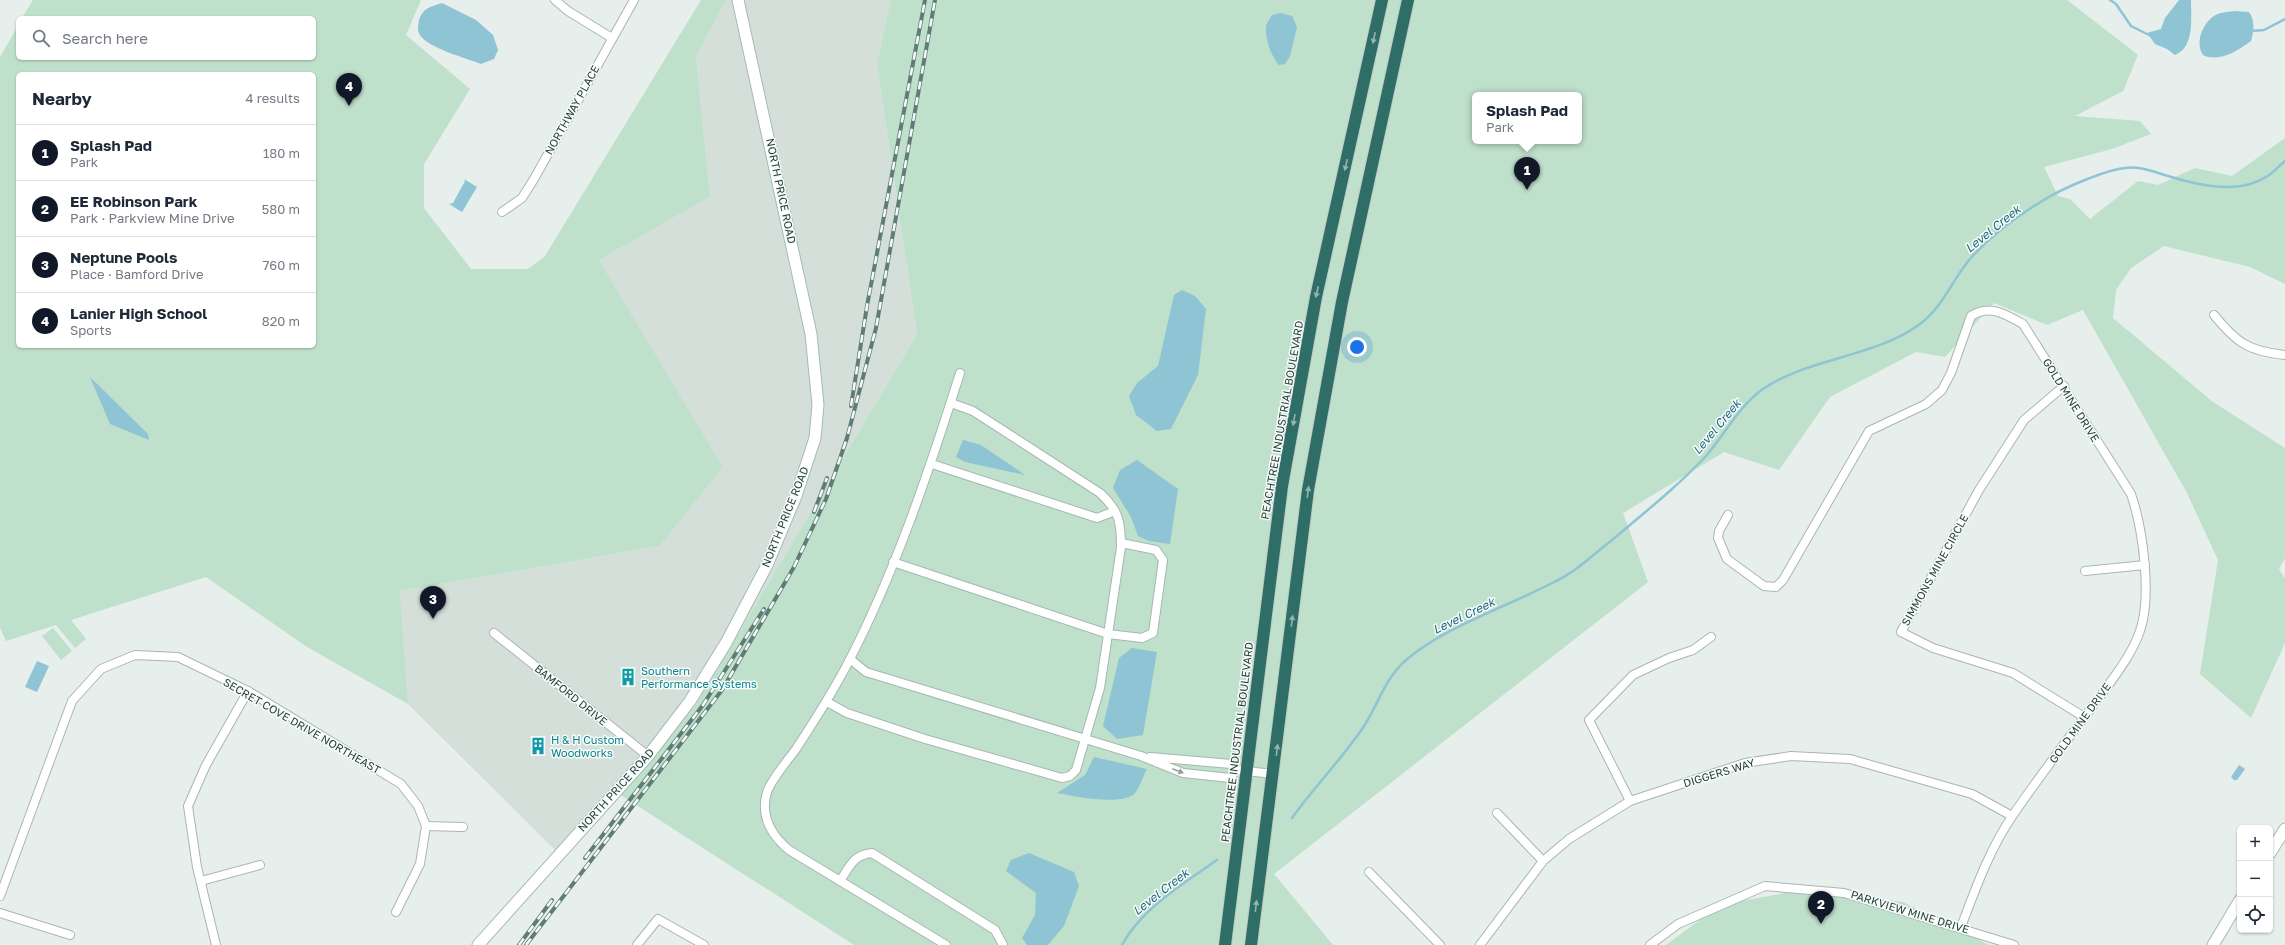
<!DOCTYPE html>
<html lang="en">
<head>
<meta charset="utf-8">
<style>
	body { margin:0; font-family:"Golos Text",sans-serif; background:#f6f6f7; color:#1f2937 }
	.controls { position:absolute; right:12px; bottom:12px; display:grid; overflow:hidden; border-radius:6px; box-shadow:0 1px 3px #0004 }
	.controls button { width:36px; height:36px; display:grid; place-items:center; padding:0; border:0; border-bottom:1px solid #e0e1e3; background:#fff; color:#1f2937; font:20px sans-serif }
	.you { position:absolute; left:1357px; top:347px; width:14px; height:14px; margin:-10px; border:3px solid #fff; border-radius:50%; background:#1a73e8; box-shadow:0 0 0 6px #1a73e833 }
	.badge { display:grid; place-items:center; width:26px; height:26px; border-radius:50%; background:#111827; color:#fff; font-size:13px; font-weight:700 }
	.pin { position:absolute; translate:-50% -33px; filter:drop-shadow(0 1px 2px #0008) }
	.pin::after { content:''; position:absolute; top:21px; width:14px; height:12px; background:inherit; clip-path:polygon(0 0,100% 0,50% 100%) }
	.popup { position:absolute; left:1472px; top:92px; width:110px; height:52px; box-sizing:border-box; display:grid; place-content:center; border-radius:6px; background:#fff; filter:drop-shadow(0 1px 3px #0005); font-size:13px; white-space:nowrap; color:#747a83 }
	.popup b { font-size:15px; color:#1f2937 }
	.popup::after { content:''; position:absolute; left:50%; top:100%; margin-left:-8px; border:8px solid transparent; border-top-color:#fff }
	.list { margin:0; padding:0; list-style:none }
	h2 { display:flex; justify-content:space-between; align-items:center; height:52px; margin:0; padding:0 16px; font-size:17px }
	h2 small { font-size:13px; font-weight:400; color:#747a83 }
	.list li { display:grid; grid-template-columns:26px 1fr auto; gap:12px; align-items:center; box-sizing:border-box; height:56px; padding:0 16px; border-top:1px solid #e0e1e3 }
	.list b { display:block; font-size:15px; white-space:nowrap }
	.list p { margin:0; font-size:13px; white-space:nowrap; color:#747a83 }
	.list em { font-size:13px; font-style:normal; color:#747a83 }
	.icon { flex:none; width:22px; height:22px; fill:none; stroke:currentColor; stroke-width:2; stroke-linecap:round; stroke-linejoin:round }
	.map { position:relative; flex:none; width:2285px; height:945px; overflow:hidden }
	.search { position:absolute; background:#fff; box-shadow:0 1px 3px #0004; left:16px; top:16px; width:300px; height:44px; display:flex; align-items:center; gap:10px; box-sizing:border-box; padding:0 14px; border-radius:6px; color:#747a83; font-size:15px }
	.panel { position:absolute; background:#fff; box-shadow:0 1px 3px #0004; left:16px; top:72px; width:300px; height:276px; border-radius:6px }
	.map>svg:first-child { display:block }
</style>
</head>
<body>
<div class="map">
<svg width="2285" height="945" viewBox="0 0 2285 945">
	<rect width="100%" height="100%" fill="#e6efeb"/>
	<path fill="#d4dfda" d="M726,0H891L877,63L917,334L696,705L616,792L555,850L408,704L400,591L660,546L723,467L599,260L710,197L696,57Z"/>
	<g fill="#bfe0ca" fill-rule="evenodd">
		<path d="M33,0H421L406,35L470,89L424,164V208L471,269H528L545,256L701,0H726L696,57L710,197L599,260L723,467L660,546L400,591L408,704L307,647L206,577L71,620L86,639L75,648L56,625L6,641L0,628V57L18,26V58H314V18H22ZM18,74H314V346H18Z"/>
		<path d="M891,0H2067L2138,55L2123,91L2075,116L2140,121L2151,134L2112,149L2044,167L2058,196L2070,199L2090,219L2138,181L2158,185L2195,168L2232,176L2285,138V284L2250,267L2164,246L2131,268L2116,290L2113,318L2213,402L2285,448V558L2279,569L2285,579V643L2251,718L2200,674L2218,560L2187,493L2083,310L2047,325L1994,303L1945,357L1916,352L1830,397L1779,470L1724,452L1623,513L1648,582L1274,874L1333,945H854L616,792L696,705L917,334L877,63ZM1475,95H1579V141H1475Z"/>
		<path d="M53,628L72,651L61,660L42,636Z"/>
		<path d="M1801,890L1903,902L1989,945H1666L1720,905Z"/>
	</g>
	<g fill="#8ec4d3">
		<path d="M2179,0H2191C2191,17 2195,47 2175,55L2167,49L2155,44L2147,33L2161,29L2165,18Z"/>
		<path d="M442,3L476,20L493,35L498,50L494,59L481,64C466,58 428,48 420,35C417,31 418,25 419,20C422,9 431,6 442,3Z"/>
		<path d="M2235,11L2249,12C2255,20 2254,31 2251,41C2239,50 2219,63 2203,55C2195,43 2202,24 2214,16C2219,12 2228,12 2235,11Z"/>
		<path d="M1281,13L1292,16L1297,27L1290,56L1285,64L1279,65C1271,56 1265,39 1266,26C1267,23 1270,18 1272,15Z"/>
		<path d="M464,179L477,187L462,212L449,204L453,203L465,181Z"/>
		<path d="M1182,290L1195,296L1206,309L1198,375L1171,429L1157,431L1136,415L1129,396L1137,383L1158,366L1174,295Z"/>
		<path d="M90,377L148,434L149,440L110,424Z"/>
		<path d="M963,440L981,445L1025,475L965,462L956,457Z"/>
		<path d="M1137,460L1178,489L1170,544L1149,541L1138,536L1131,517L1113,488L1120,470Z"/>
		<path d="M1132,648L1157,652L1143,735L1117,739L1103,726L1119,658Z"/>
		<path d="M37,661L49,666L37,692L25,687Z"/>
		<path d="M1094,757L1147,769C1143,776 1139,789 1134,794C1120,806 1073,796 1057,793L1085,775Z"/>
		<path d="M2239,765L2245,769L2237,780H2234L2231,777Z"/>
		<path d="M1029,853L1074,872L1079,886L1064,926L1048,945H1027L1022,938L1035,915L1036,893L1006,871L1011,860Z"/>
	</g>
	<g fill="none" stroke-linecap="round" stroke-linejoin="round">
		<g stroke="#8ec4d3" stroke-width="2.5">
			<path d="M2110,0L2116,4L2131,26L2149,35"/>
			<path d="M2251,31L2264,30L2285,19"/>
			<path d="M1292,818C1314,787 1341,760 1362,729C1378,706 1384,679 1406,660C1446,626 1509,606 1556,581C1577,571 1594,554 1612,540C1644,513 1677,487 1706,456C1725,434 1739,406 1763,389C1810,357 1874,358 1920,324C1943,307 1952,280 1970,259C1991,235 2021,213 2049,197C2066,187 2106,170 2125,168C2140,166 2154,172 2168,176C2197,185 2238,195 2266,177C2273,173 2279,166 2285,161"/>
			<path d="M1122,945C1142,908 1183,884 1217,860"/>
		</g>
		<g stroke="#a8b7b3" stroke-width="10">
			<g id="street">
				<path d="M555,0L568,11L612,38"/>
				<path d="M502,212L522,198L534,179L634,0"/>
				<path d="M2214,315C2237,343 2248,351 2285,355"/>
				<path d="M2064,386L2024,420L1979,490L1901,632L1933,648L2013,673L2084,717"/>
				<path d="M932,464L1097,518L1115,511"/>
				<path d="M1728,515L1719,531L1718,538L1727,559L1764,586L1776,587L1783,580L1869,431L1926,404L1942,390L1951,373L1971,316C1990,304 2005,314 2023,324L2131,494C2143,529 2152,596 2140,631C2131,657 2111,681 2095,703C2067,740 2039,777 2013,815C1990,848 1975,890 1961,927"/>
				<path d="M893,562L1108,634L1142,638L1153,633L1163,560L1156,550L1121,543"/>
				<path d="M2085,571L2145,565"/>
				<path d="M494,633L648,756"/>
				<path d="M850,659L866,672L1141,756L1183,773L1230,778L1236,770"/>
				<path d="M827,702L847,713L925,739L1062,778L1070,776L1076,770L1100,688L1121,547C1121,521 1119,511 1100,493L973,411L951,403"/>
				<path d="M1150,757L1231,764L1236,770L1274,774"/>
				<path d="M1630,801L1589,720L1633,675L1669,658L1693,650L1711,637"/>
				<path d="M1497,813L1543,861"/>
				<path d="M426,826L463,827"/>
				<path d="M1369,872L1440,945"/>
				<path d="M201,881L260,865"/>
				<path d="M840,881C850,866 853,855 872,853L995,930L1003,945"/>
				<path d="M0,896L72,701L101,669L135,655L178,657L248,691L401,784L418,806L426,826L420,864L396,912"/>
				<path d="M0,913L70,935"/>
				<path d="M216,945L197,867L188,806L206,765L248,691"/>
				<path d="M637,945L658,919L704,945"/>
				<path d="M946,945L789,850C771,835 760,816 767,792C771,780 788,760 796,749C815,720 833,692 849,661C896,570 929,471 960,373"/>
				<path d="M1480,945L1543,861L1569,839L1630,801L1745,763L1791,756L1850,759L1972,794L2012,816"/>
				<path d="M1650,945L1678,924L1765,886L1844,893L2014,945"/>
			</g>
		</g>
		<g stroke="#a4bbb4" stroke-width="13">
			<g id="secondary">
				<path d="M2270,853L2285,829"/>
				<path d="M478,945L648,756L690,701L726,643L767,565L796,496L815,438L818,405L811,334L738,0"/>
				<path d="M2213,945L2240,900"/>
			</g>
		</g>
		<g stroke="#c2cac8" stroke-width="14">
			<g id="highway">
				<path d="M1225,945L1282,486L1316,297L1382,0"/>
				<path d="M1251,945L1308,490L1342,302L1408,0"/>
			</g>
		</g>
		<use href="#street" stroke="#fff" stroke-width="8"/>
		<use href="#secondary" stroke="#fff" stroke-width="11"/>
		<use href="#highway" stroke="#2f6e66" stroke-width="12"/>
		<g stroke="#5f7c77" stroke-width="4">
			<g id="rail">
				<path d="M851,406L867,306L925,0"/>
				<path d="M814,512L827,478"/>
				<path d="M585,858L703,705L764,609"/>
				<path d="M519,945L552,900"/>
				<path d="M526,945L722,690L794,567L826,499L847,438L876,328L935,0"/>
			</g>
		</g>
		<use href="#rail" stroke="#f7fbf9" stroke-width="2.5" stroke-dasharray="8" stroke-linecap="butt"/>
	</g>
	<defs><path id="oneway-solid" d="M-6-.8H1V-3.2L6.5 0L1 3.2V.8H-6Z"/></defs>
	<g fill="#93b4b0">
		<use href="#oneway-solid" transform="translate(1374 38) rotate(102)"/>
		<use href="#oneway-solid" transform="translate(1346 165) rotate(103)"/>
		<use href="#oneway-solid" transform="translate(1317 292) rotate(102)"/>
		<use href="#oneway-solid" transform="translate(1294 420) rotate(100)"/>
		<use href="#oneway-solid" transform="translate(1308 492) rotate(-82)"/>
		<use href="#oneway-solid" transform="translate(1292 621) rotate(-83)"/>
		<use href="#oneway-solid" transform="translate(1277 750) rotate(-83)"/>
		<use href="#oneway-solid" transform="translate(1256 906) rotate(-83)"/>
	</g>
	<use fill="#92a09e" href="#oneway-solid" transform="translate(1178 771) rotate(21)"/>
	<defs>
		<g id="building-bare" transform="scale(1.38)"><path d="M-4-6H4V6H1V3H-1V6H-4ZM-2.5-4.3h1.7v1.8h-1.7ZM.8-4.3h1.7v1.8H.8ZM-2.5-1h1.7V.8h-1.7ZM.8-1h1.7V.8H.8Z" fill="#0f9aa8" stroke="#f7fbf9" stroke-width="2.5" paint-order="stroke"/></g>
	</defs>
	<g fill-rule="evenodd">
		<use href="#building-bare" x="628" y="677"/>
		<use href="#building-bare" x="538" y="746"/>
	</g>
	<g text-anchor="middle" stroke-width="3" stroke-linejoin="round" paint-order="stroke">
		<g font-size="11" fill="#24413c" stroke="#f7fbf9">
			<text transform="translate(572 110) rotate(-61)" y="4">NORTHWAY PLACE</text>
			<text transform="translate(781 191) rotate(78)" y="4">NORTH PRICE ROAD</text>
			<text transform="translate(2071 400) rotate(58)" y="4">GOLD MINE DRIVE</text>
			<text transform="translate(1282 420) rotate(-80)" y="4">PEACHTREE INDUSTRIAL BOULEVARD</text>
			<text transform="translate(785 517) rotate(-68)" y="4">NORTH PRICE ROAD</text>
			<text transform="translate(1935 570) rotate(-61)" y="4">SIMMONS MINE CIRCLE</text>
			<text transform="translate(571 695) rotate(39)" y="4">BAMFORD DRIVE</text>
			<text transform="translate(2080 723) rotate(-54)" y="4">GOLD MINE DRIVE</text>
			<text transform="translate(302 726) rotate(30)" y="4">SECRET COVE DRIVE NORTHEAST</text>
			<text transform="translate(1237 742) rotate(-83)" y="4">PEACHTREE INDUSTRIAL BOULEVARD</text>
			<text transform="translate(1719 773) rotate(-17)" y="4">DIGGERS WAY</text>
			<text transform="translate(616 790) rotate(-48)" y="4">NORTH PRICE ROAD</text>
			<text transform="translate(1910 912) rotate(17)" y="4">PARKVIEW MINE DRIVE</text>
		</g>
		<g font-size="11" fill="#0d838f" stroke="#f7fbf9" text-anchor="start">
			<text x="641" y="675">Southern<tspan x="641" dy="13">Performance Systems</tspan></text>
			<text x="551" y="744">H &amp; H Custom<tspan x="551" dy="13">Woodworks</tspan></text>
		</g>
		<g font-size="12" font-style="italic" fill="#1d687f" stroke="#f7fbf9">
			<text transform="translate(1993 229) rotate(-39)" y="4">Level Creek</text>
			<text transform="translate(1717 427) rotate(-50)" y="4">Level Creek</text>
			<text transform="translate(1464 616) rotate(-26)" y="4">Level Creek</text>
			<text transform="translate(1161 892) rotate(-38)" y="4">Level Creek</text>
		</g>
	</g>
</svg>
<div class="controls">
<button>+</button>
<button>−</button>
<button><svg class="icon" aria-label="locate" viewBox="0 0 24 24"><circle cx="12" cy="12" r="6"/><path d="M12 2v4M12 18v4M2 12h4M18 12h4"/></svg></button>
</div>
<div class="you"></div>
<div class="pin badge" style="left:1527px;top:190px">1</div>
<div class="popup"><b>Splash Pad</b>Park</div>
<div class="pin badge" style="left:1821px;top:924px">2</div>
<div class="pin badge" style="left:433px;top:619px">3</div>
<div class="pin badge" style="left:349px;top:106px">4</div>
<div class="search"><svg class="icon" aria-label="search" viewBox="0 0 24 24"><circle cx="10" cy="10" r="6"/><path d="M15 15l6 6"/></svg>Search here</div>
<section class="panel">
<h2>Nearby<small>4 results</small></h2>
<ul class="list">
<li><span class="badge">1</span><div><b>Splash Pad</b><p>Park</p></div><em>180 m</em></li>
<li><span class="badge">2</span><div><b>EE Robinson Park</b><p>Park · Parkview Mine Drive</p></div><em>580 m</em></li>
<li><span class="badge">3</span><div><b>Neptune Pools</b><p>Place · Bamford Drive</p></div><em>760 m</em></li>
<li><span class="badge">4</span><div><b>Lanier High School</b><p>Sports</p></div><em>820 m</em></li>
</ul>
</section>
</div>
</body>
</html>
